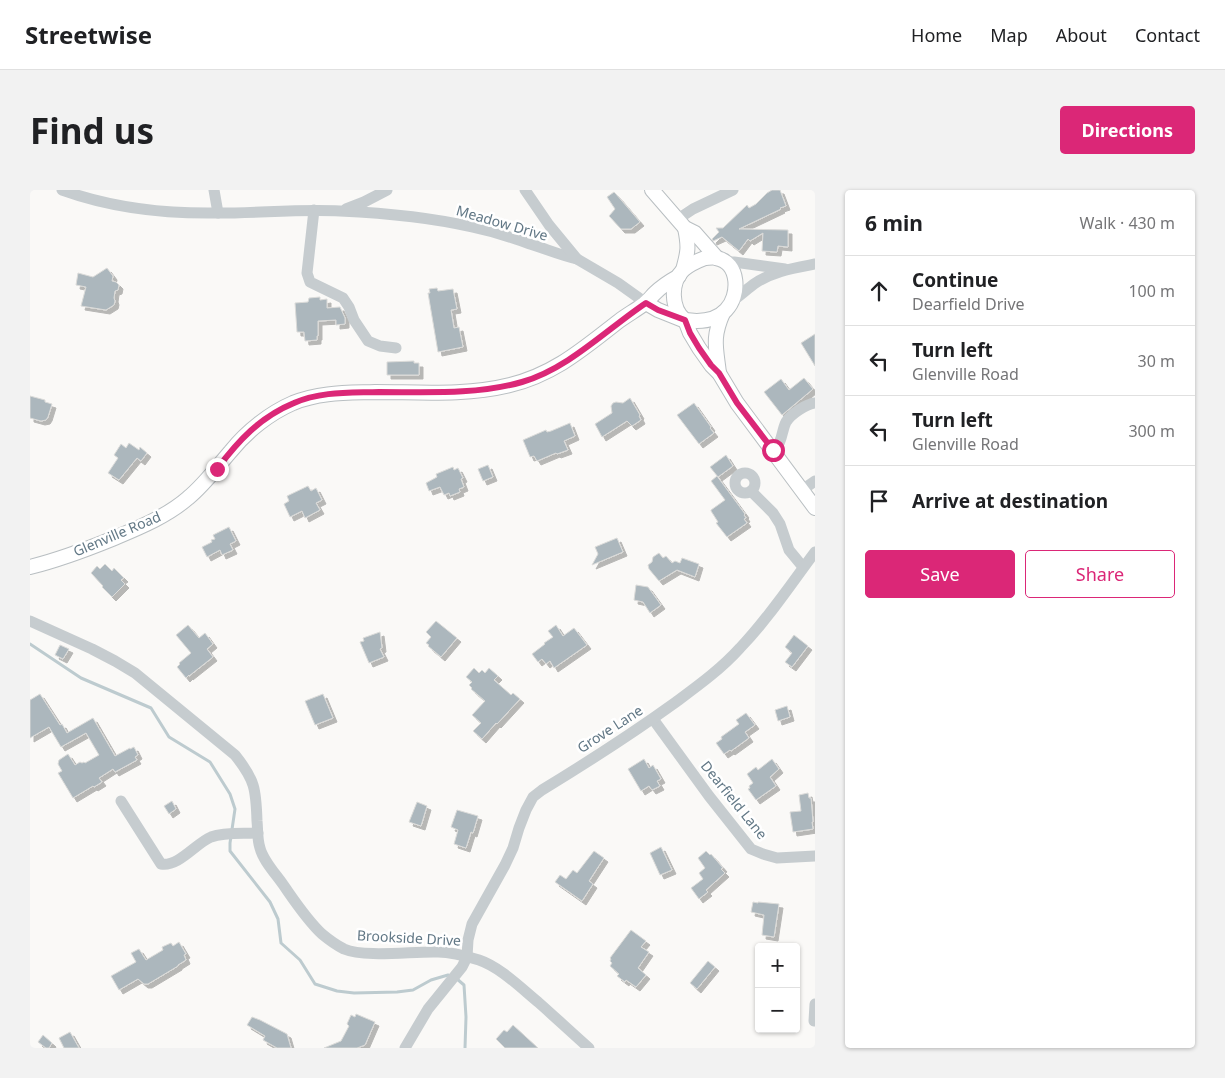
<!DOCTYPE html>
<html lang="en">
<head>
<meta charset="utf-8">
<style>
	body { margin:0; font-family:"Noto Sans",sans-serif; background:#f2f2f2; color:#202124 }
	.controls { position:absolute; right:15px; bottom:15px; display:grid; overflow:hidden; border-radius:5px; box-shadow:0 1px 4px #0004 }
	.controls button { width:45px; height:45px; display:grid; place-items:center; padding:0; border:0; border-bottom:1px solid #e0e0e0; background:#fff; color:#202124; font:25px sans-serif }
	.stop { position:absolute; width:15px; height:15px; margin:-11px; border:4px solid #db2777; border-radius:50%; background:#fff }
	.stop.end { background:#db2777; border-color:#fff; box-shadow:0 1px 5px #0008 }
	.list { margin:0; padding:0; list-style:none }
	h2 { display:flex; justify-content:space-between; align-items:center; height:65px; margin:0; padding:0 20px; font-size:21px }
	h2 small { font-size:16px; font-weight:400; color:#757577 }
	.list li { display:grid; grid-template-columns:32px 1fr auto; gap:15px; align-items:center; box-sizing:border-box; height:70px; padding:0 20px; border-top:1px solid #e0e0e0 }
	.list b { display:block; font-size:19px; white-space:nowrap }
	.list p { margin:0; font-size:16px; white-space:nowrap; color:#757577 }
	.list em { font-size:16px; font-style:normal; color:#757577 }
	.actions { display:flex; gap:10px; padding:15px 20px }
	.actions a { flex:1; padding:11px 0; border:1px solid #db2777; border-radius:5px; text-align:center; font-size:18px; color:#db2777 }
	.actions .main { background:#db2777; color:#fff }
	.icon { flex:none; width:28px; height:28px; fill:none; stroke:currentColor; stroke-width:2; stroke-linecap:round; stroke-linejoin:round }
	.map { position:relative; flex:none; width:785px; height:858px; overflow:hidden; border-radius:5px }
	header { display:flex; align-items:center; gap:30px; box-sizing:border-box; height:70px; padding:0 25px; background:#fff; border-bottom:1px solid #e0e0e0 }
	header strong { font-size:24px }
	nav { display:flex; gap:28px; margin-inline-start:auto; font-size:18px }
	.intro { display:flex; align-items:center; justify-content:space-between; box-sizing:border-box; height:120px; padding:0 30px }
	h1 { margin:0; font-size:35px }
	.button { padding:12px 22px; border-radius:5px; background:#db2777; color:#fff; font-size:18px; font-weight:700 }
	main { display:flex; gap:30px; padding:0 30px }
	aside { flex:1; background:#fff; border-radius:5px; box-shadow:0 1px 4px #0004 }
	.map>svg:first-child { display:block }
</style>
</head>
<body>
<header>
<strong>Streetwise</strong>
<nav><a>Home</a><a>Map</a><a>About</a><a>Contact</a></nav>
</header>
<div class="intro"><h1>Find us</h1><a class="button">Directions</a></div>
<main>
<div class="map">
<svg width="785" height="858" viewBox="0 0 785 858">
	<defs>
		<filter id="shadow"><feDropShadow dx="4" dy="4" stdDeviation="0" flood-color="#0004"/></filter>
	</defs>
	<rect width="100%" height="100%" fill="#faf9f7"/>
	<g fill="none" stroke-linecap="round" stroke-linejoin="round">
		<g stroke="#bdcbcf" stroke-width="3">
			<path d="M0,454L51,488L121,518L139,547L180,572L200,604L205,619L200,653V661L240,712L248,729L251,753L270,770L285,794L307,801L324,803L367,802L383,800L401,790L418,785L421,786"/>
			<path d="M427,789L434,795L436,827L435,858"/>
		</g>
	</g>
	<g fill="#acb7bd" stroke="#dbdbd9" filter="url(#shadow)">
		<path d="M742,0H750L756,16L750,18L751,19L709,39L758,40V57L748,56L747,62L732,61L733,43L720,51L718,49L709,61L692,47L683,51L682,49L689,42L686,38H693L717,15L719,18L726,14L737,3Z"/>
		<path d="M584,2L586,4L610,32L601,39H591L579,26L585,19L577,7Z"/>
		<path d="M77,78L83,86L82,91L86,92L89,95L88,100L85,101L84,108L85,111L84,115L76,120L51,116L56,97L46,95L48,83L63,87Z"/>
		<path d="M407,98L408,101L423,99L427,119L421,120L424,138L429,137L433,157L408,162L398,103H400L399,99Z"/>
		<path d="M290,107V110L297,109V118L310,117L315,128V134L306,135V130L288,131V146H287V150L275,151L274,142H267L265,113L278,112L279,108Z"/>
		<path d="M785,144V176L771,153Z"/>
		<path d="M384,171V173H389V185H357V172Z"/>
		<path d="M774,188L783,199L752,225L734,202L751,189L759,200Z"/>
		<path d="M0,206L15,210V212L22,214L18,227L16,230L11,231L0,228Z"/>
		<path d="M600,208L610,225L609,226L611,230L602,236L597,231L572,247L565,234L582,223L581,216L583,213L586,212L593,213Z"/>
		<path d="M664,213L681,237L680,238L684,243L669,254L647,225Z"/>
		<path d="M540,233L545,246L534,251L538,260L527,264L526,263L507,271L504,266L500,267L493,250L516,240L517,242L521,241Z"/>
		<path d="M99,253L109,260L110,257L117,263L111,271L107,268L89,290L78,283L88,268L84,265L91,254L96,258Z"/>
		<path d="M696,265L703,276L688,287L680,277Z"/>
		<path d="M458,275L463,287L453,291L448,279Z"/>
		<path d="M423,277L424,280L428,278L433,288L431,289L434,297L429,299L430,302L420,306L419,303L414,305L410,297L399,301L396,293L407,287L406,284Z"/>
		<path d="M687,286L715,324L714,325L716,328L714,329L717,333L697,347L686,333L688,332L681,321V320L695,310L681,291Z"/>
		<path d="M278,296L281,301L286,298L292,310L286,313L290,320L275,328L272,321L260,327L254,314L259,311L257,306Z"/>
		<path d="M199,337L206,351L200,354L203,360L192,365L190,360L177,367L172,357L182,352L181,350L185,349L183,345Z"/>
		<path d="M587,348L593,362L562,375L568,364L565,357Z"/>
		<path d="M629,363L633,368L636,366L642,373L645,371L650,373L652,368L669,374L665,387L647,380L629,391L619,379L618,375L622,372L623,367Z"/>
		<path d="M75,374L82,381L84,378L94,388L91,390L95,394L82,407L72,397L73,396L61,383L67,376L70,379Z"/>
		<path d="M606,395L618,397L631,415L620,423L613,412L604,410Z"/>
		<path d="M406,431L427,448L411,467L398,456L399,455L396,453L401,447L396,442Z"/>
		<path d="M158,435L169,448L175,443L183,454L177,459L183,467L159,486V485L156,488L147,477L150,474L149,473L161,463L146,445Z"/>
		<path d="M526,435L533,446L544,438L557,455L524,478L520,471L516,474L512,469L508,472L502,464L515,454L514,453L523,447L518,441Z"/>
		<path d="M350,442L352,458L350,459L354,467L339,473L330,452L334,451L333,448Z"/>
		<path d="M764,445L778,456L762,477L755,472L762,463L755,457Z"/>
		<path d="M30,455L39,459L33,469L25,465Z"/>
		<path d="M444,478L449,483L452,480L455,483L459,478L468,486L464,490L481,505L483,503L490,509L467,534L466,533L452,549L443,541L451,533L442,525L455,511L441,499L442,498L439,495L442,492L436,487Z"/>
		<path d="M10,504L30,535L32,534L37,543L63,528L85,566L100,558V559L104,557L108,565L105,567L107,570L85,582L83,579L69,588L72,592L64,597L63,596L43,608L28,583L32,581L28,574L29,570L38,564L45,575L50,572L52,573L54,572L55,573L69,565L56,543L31,557L19,537L0,548V510Z"/>
		<path d="M293,504L303,528L285,535L275,511Z"/>
		<path d="M757,516L760,527L748,531L745,520Z"/>
		<path d="M716,523L725,535L715,542L719,548L701,561L700,560L694,564L686,553L692,549L691,547L709,534L706,530Z"/>
		<path d="M614,569L619,578L623,575L631,589L627,591L630,596L622,600L619,596L611,601L598,579Z"/>
		<path d="M742,569L749,579L740,587L746,596L726,610L718,599L720,598L719,596L723,593L717,584L726,577L728,580Z"/>
		<path d="M778,603L779,608H781L783,632H782L783,639L763,642L760,622L771,621L769,605Z"/>
		<path d="M142,611L146,619L139,624L134,616Z"/>
		<path d="M387,612L397,616L391,636L379,632Z"/>
		<path d="M427,620L448,626L443,643L441,642L436,658L424,654L428,640L421,637Z"/>
		<path d="M631,657L642,680L630,685L620,663Z"/>
		<path d="M564,661L574,668L559,691L563,694L552,711L525,692L530,685L536,689L543,680L547,683Z"/>
		<path d="M676,661L680,665L681,664L693,678L691,679L695,683L676,700L678,702L669,709L661,698L673,689L669,683L675,678L668,668Z"/>
		<path d="M723,712L728,713V712L749,714L744,747L732,745L734,725L721,722Z"/>
		<path d="M601,740L616,751L611,757L619,762L608,778L616,785L606,797L596,790L595,792L587,786L589,784L580,776L582,773L580,771L581,769L580,768Z"/>
		<path d="M149,752L156,764L154,765L156,770L148,775V776L118,794H114L108,789L89,800L81,786L106,772L101,763L109,759L116,770L133,760L132,757L141,753L143,756Z"/>
		<path d="M678,771L685,777L667,799L660,793Z"/>
		<path d="M326,824L345,832L335,855L327,858H294L311,851L319,836L317,834L321,825L325,827Z"/>
		<path d="M222,827L230,830L257,844L261,858H247L233,850L235,846L217,835Z"/>
		<path d="M483,835L508,858H475L466,849L474,840L477,842Z"/>
		<path d="M40,842L49,858H34L29,848Z"/>
		<path d="M13,845L22,853L19,858H16L8,852Z"/>
	</g>
	<g fill="none" stroke-linecap="round" stroke-linejoin="round">
		<g stroke="#b9bfc2" stroke-width="16">
			<g id="major">
				<path d="M622,0L655,38L665,43L687,68"/>
				<path d="M675,68C678,68 683,67 686,68C710,72 710,106 696,120C686,131 669,132 655,130C641,119 640,93 653,80C660,74 667,71 675,68Z"/>
				<path d="M653,80C658,62 659,57 655,38"/>
				<path d="M616,113L628,120L653,130"/>
				<path d="M655,130L660,143L669,158L681,175L689,183L707,213L785,318"/>
				<path d="M689,183C686,157 682,148 693,123"/>
				<path d="M0,377C28,370 55,360 82,349C108,338 136,327 158,308C175,294 187,277 201,261C217,241 240,223 263,213C290,202 317,203 345,202C389,202 436,206 480,195C525,184 554,158 589,131C597,125 606,120 614,114C618,111 621,107 625,103C632,96 640,91 649,86"/>
			</g>
		</g>
		<g stroke="#c6cccf" stroke-width="11">
			<path d="M32,0C82,18 136,24 189,23C229,23 270,19 310,21C354,23 399,27 442,37C461,41 481,47 500,54C516,59 530,65 547,69"/>
			<path d="M184,0L188,23"/>
			<path d="M495,0L519,35L547,69L588,93L616,113"/>
			<path d="M316,19L334,12L357,0"/>
			<path d="M284,20L277,83L280,92L313,108L319,117L324,130L338,151L350,156L366,158"/>
			<path d="M648,29L663,19L703,0"/>
			<path d="M696,72H704L755,79"/>
			<path d="M702,111C710,106 717,99 724,94C743,81 764,78 785,74"/>
			<path d="M743,260C753,253 751,242 756,232C761,224 776,214 785,213"/>
			<circle cx="715" cy="293" r="10"/>
			<path d="M772,300L785,291"/>
			<path d="M721,301L743,323L750,334L759,360L773,377"/>
			<path d="M0,431L62,459L85,471L105,483L205,565C225,590 226,599 227,631C228,640 227,649 230,658C233,670 244,682 252,693C264,710 276,729 292,744C298,749 306,755 314,759C336,768 383,761 408,762C422,762 436,766 449,770C470,777 491,798 508,812C525,827 542,843 559,858"/>
			<path d="M623,529L679,606L721,659L733,664L747,668L785,666"/>
			<path d="M91,611L131,674C149,677 166,653 181,647C195,642 213,644 228,643"/>
			<path d="M785,814L784,831H785"/>
			<path d="M375,858L398,819L432,777L437,767L438,750L442,734L475,675L483,658L489,638L496,620L503,607L512,600C558,572 603,543 646,512C669,495 691,479 710,458C738,429 761,394 785,362"/>
		</g>
		<use href="#major" stroke="#fff" stroke-width="14"/>
	</g>
	<g fill="none" stroke-linecap="round" stroke-linejoin="round">
		<path stroke="#db2777" stroke-width="6" d="M187,279C208,251 230,227 264,213C291,201 320,203 349,202C397,202 446,205 492,192C538,179 577,139 616,113L628,120L655,130L660,143L669,158L681,175L689,183L707,213L743,260"/>
	</g>
	<g text-anchor="middle" stroke-width="5" stroke-linejoin="round" paint-order="stroke">
		<g font-size="14" fill="#617785" stroke="#fff">
			<text transform="translate(472 33) rotate(16)" y="5">Meadow Drive</text>
			<text transform="translate(87 344) rotate(-23)" y="5">Glenville Road</text>
			<text transform="translate(580 539) rotate(-33)" y="5">Grove Lane</text>
			<text transform="translate(704 610) rotate(51)" y="5">Dearfield Lane</text>
			<text transform="translate(379 748) rotate(3)" y="5">Brookside Drive</text>
		</g>
	</g>
</svg>
<div class="controls">
<button>+</button>
<button>−</button>
</div>
<div class="stop" style="left:743px;top:260px"></div>
<div class="stop end" style="left:187px;top:279px"></div>
</div>
<aside>
<h2>6 min<small>Walk · 430 m</small></h2>
<ul class="list">
<li><svg class="icon" aria-label="ahead" viewBox="0 0 24 24"><path d="M12 20V5M6 11l6-6 6 6"/></svg><div><b>Continue</b><p>Dearfield Drive</p></div><em>100 m</em></li>
<li><svg class="icon" aria-label="left" viewBox="0 0 24 24"><path d="M17 20v-9H6M10 6l-5 5 5 5"/></svg><div><b>Turn left</b><p>Glenville Road</p></div><em>30 m</em></li>
<li><svg class="icon" aria-label="left" viewBox="0 0 24 24"><path d="M17 20v-9H6M10 6l-5 5 5 5"/></svg><div><b>Turn left</b><p>Glenville Road</p></div><em>300 m</em></li>
<li><svg class="icon" aria-label="arrive" viewBox="0 0 24 24"><path d="M6 21V4h12l-3 4 3 4H6"/></svg><div><b>Arrive at destination</b></div></li>
</ul>
<div class="actions"><a class="main">Save</a><a>Share</a></div>
</aside>
</main>
</body>
</html>
